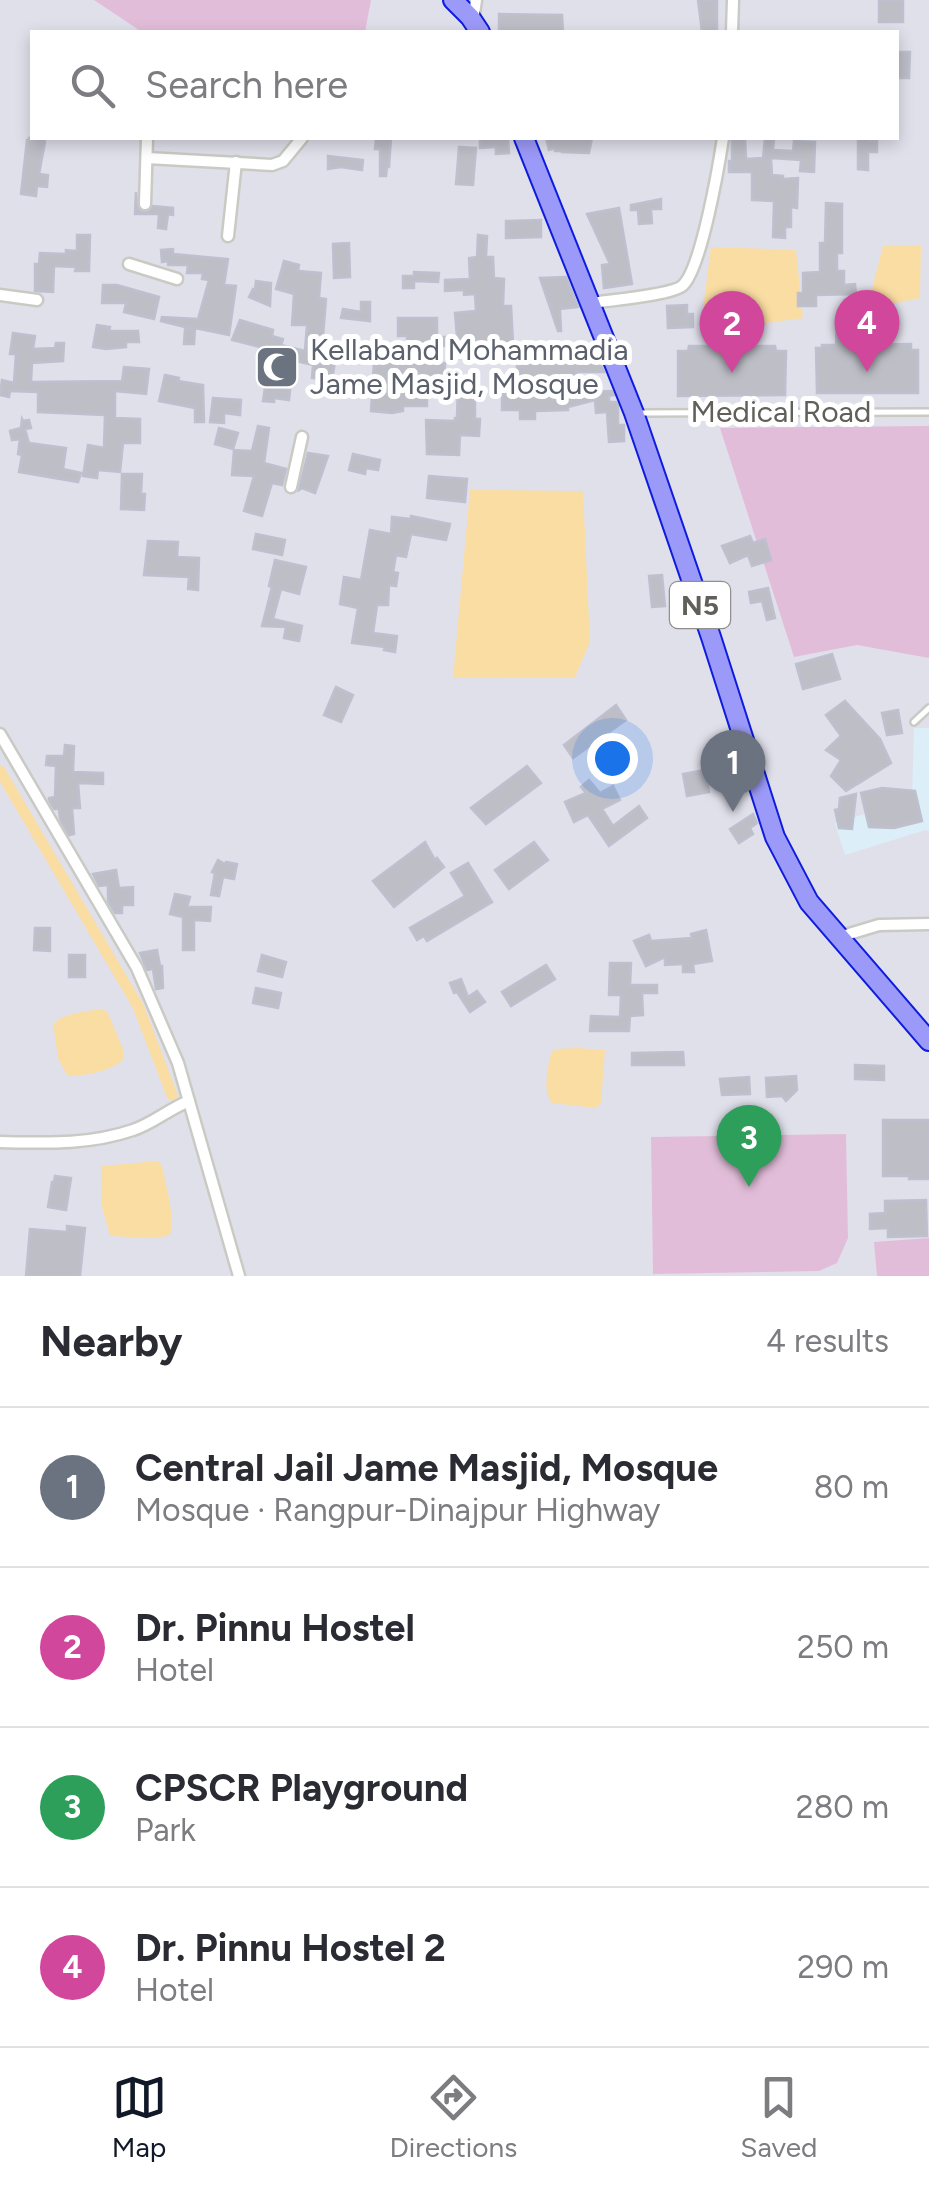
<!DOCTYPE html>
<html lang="en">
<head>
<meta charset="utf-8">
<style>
	body { margin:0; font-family:Figtree,sans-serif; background:#f2f2f3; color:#2b2b33 }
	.you { position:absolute; left:612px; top:758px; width:35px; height:35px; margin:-25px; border:8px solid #fff; border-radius:50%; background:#1a73e8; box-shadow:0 0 0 15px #1a73e833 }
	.badge { display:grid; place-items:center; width:65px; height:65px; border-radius:50%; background:#111827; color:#fff; font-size:32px; font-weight:700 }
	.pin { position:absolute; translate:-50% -82px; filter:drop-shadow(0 2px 5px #0008) }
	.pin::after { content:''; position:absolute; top:52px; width:35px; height:30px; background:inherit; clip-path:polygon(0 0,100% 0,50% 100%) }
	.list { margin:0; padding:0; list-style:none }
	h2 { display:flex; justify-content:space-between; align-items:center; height:130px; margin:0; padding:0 40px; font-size:42px }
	h2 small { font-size:32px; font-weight:400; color:#7c7c81 }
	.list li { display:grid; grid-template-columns:65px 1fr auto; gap:30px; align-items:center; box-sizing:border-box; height:160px; padding:0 40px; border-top:2px solid #e1e1e2 }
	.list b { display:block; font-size:38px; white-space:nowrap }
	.list p { margin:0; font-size:32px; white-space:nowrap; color:#7c7c81 }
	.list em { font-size:32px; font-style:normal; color:#7c7c81 }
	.icon { flex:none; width:55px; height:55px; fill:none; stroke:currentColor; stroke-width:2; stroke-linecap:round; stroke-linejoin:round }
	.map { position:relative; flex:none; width:929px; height:1276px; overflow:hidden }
	.search { position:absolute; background:#fff; box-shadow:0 5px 15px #0003; left:30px; right:30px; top:30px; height:110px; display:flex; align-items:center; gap:25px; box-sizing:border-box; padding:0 35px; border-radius:0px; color:#7c7c81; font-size:38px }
	.sheet { height:770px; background:#fff }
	nav { display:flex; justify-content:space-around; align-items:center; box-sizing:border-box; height:140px; border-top:2px solid #e1e1e2; background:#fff; font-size:28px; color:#7c7c81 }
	nav a { display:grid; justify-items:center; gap:5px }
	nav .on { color:#111827 }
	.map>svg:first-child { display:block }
</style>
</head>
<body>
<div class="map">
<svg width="929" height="1276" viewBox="0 0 929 1276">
	<rect width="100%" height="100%" fill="#e0e0eb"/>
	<path fill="#dceff9" d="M914,728H929V831L925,830L845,855L835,823L912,800Z"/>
	<g fill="#e2bdd9">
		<path d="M94,0H371L365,32H142Z"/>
		<path d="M929,426V658L857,645L794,657L720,428Z"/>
		<path d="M846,1134L848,1238L837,1263L819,1271L653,1274L651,1137Z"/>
		<path d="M929,1238V1276H877L874,1242Z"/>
	</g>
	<g fill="#fadda2">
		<path d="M921,245L920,298L867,309L883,246Z"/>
		<path d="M711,247L796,250L803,318L700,332Z"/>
		<path d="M470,490L583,491L590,642L575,677L453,678Z"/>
		<path d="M100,1009L107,1011L123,1049V1060C110,1071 85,1077 67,1075L58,1058L53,1024C64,1013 85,1012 100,1009Z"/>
		<path d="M578,1048L605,1050L601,1103L596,1108L552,1103C542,1089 548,1069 551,1053L556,1049Z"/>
		<path d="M158,1161L162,1166C166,1187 175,1213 170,1235L156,1238L110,1236L102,1207L101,1166Z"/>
	</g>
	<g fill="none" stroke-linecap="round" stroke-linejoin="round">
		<path stroke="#fadda2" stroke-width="11" d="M0,771L138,1006L172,1095"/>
	</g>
	<g fill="#bdbec6" stroke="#bfc0cf" stroke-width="2.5">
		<path d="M698,0H717V32H702Z"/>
		<rect x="879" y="0" width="24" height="22"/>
		<path d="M499,14L562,15L563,32L499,31Z"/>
		<path d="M896,52H910L909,78H896Z"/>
		<path d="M29,138H43L45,142L39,174L48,175L47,187L37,186L36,196L21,194L27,140H29Z"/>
		<path d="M376,138H391L389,167H387L386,176H380V149H375Z"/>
		<path d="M480,138H508L509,153L496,154V147L480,148Z"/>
		<path d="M546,138H592L589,153L562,152V151H555V148L549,150Z"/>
		<path d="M732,138H745L746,159L763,158L765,138L774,139L773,150L793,151L794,141L815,142L814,172L800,171L801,160L771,158L772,175L783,176V179L798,178L797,208L791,207V227H785V238L773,237L774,201L752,200V172H729V161H732Z"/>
		<path d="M858,138H869V141H877V152H868V170L858,169Z"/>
		<path d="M459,147L476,148L473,185L456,184Z"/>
		<path d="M328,156L363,160L362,170L341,167L328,169Z"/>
		<path d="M136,192L137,207L141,212H148L153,206L173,208V215L168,214L166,229L158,228L159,214H135Z"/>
		<path d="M661,199V209H651L652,223L639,224L638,210H631V205Z"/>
		<path d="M826,203L842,204V253H837V271H844V285L855,284L856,294L816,295V306H798V293H803V273L820,272V243H825Z"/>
		<path d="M619,208L632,284L604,288L602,265L610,264L587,214Z"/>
		<path d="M541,220V237L506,238V221Z"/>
		<path d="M77,235H90L89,271H75L76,267L54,266L53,292L35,291V264H39L40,253L66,254V250L77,251Z"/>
		<path d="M478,235L487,236L486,257H493L494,278L504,279L503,306H511L513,343L439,346V337H457L455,313L476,311L475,294L464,295V290L445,291V280L470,279L469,258L477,257Z"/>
		<path d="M349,243L350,277L334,278L333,244Z"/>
		<path d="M173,249V254L228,259L224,285L236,286L229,335L195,328L194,344H184L185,329H193L161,321L162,317L198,319L209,280L202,279L203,273H187L188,265H168V261L162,262L161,250Z"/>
		<path d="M284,261L299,265L298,271L321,273L319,298L326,299L322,349L337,350L332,380L312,378L313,365L275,356L272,366L261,364L264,348L232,340L240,320L273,330L272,336L283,339L281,345L305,351L307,325H292L294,294L276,289Z"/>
		<path d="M414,272L439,273L438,282L414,281V288H403V276H414Z"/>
		<path d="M566,277L578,307L560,309L561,331H558L540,278Z"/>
		<path d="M256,281L271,283L270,306L249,297L253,289L255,290Z"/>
		<path d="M103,285H117L159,297L154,319L124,312L126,303H102Z"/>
		<path d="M361,302H370V321L341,318L343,309L361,312Z"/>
		<path d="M687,305V314H693V327L668,328L667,306Z"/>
		<path d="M398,318H437V344H423V363H445L444,388H427V406H403V411L392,413L371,411L374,361L383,362V354L407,356V336H398Z"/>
		<path d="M837,322L860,323L859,345L911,344V350H918V393H817L816,348H822V345H836Z"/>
		<path d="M718,324L741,325L740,346H775L776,351H786L785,395L678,396V351H688L689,346H717Z"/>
		<path d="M97,325L110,327L109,331H138L139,342H126V347L106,349L93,347Z"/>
		<path d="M13,333L35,336L33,349L55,348L56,343H64L63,361L32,363L31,382L122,381L124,367L149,369L146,394L115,391V418L140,419V443H123L120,472L98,470L97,478L83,476L88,445L104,448L105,415L38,412V392L10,391L9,397L0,395L2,380L14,383L16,354H10Z"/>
		<path d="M572,348V352L596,351L604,372H576L580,389L585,388L586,392L612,391L614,395L609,396V402H616L618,406V425H624V441L609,442L607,412L596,413L595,400L568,407V410L535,411V419H520V410H502V386H517V364H523V351Z"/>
		<path d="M267,374L277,376L276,388L290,390L289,400L274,398V402L263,401Z"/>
		<path d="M165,375L179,378L178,381L203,385L204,422H195V408L159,401Z"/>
		<path d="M458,384H472L471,399L475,400V419H480L479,436L460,435L459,455L427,454L426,420L455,421V418H457Z"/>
		<path d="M213,398L241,400L240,415L224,413V423L210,422Z"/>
		<path d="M22,419L23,421L29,420L31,428L25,429L29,443L66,448L63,469L81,473L78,482L19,472L22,455L18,454L20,439L12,440L10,431L21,428Z"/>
		<path d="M258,426L269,428L264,463L286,469L282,485L272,483L262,516L244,511L254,476L232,475L234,450L252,451Z"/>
		<path d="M219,428L238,433L233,449L215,444Z"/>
		<path d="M308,453L328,456L315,493L302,488L299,490Z"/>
		<path d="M353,454L380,460L378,470L366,468L365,474L349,470Z"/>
		<path d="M122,474H142L141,494H145L144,510L121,509Z"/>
		<path d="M429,476L467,479L465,502L427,498Z"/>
		<path d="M411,516L450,524L446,540L411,534L406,557L396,555L393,572L398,573L396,586L389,585L388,605H377L373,633L397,636L395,652L384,650L385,647L352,643L358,608L340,604L344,577L361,580L370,530L391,534L392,517L411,519Z"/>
		<path d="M256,534L285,540L282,555L253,549Z"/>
		<path d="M750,536L753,543L765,539L771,560L752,566L748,555L730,563L722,546Z"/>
		<path d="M148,541L178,542L177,557L199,558L198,590L188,589L189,577L144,575Z"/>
		<path d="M275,560L306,567L299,594L281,589L273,619L302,626L299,641L284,638L286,627L262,626L272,587L269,586Z"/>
		<path d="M662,575L665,606L652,607L649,576Z"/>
		<path d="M768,588L775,618L767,620L762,601L751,603L749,592Z"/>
		<path d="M832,654L840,679L803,689L796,664Z"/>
		<path d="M336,687L353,695L341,722L324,715Z"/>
		<path d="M845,701L880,739L891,763L859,783L858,779L857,784L846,791L831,776L841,760L826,750L841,736L826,715Z"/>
		<path d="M616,705L626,720L573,758L564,745Z"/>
		<path d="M898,710L902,733L887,735L882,713Z"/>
		<path d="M65,745L74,746L73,772L103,773V784L78,783L80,808H72L74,834L69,835L60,819L59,809H54L49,800V798L55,797L56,766L46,765L47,756H64Z"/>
		<path d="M527,766L541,783L486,824L471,808Z"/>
		<path d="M705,770L709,792L687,796L683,774Z"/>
		<path d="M589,780L600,793L613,786L620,800L602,809L613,826L639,806L647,818L609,846L588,815L574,822L565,802L586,793L581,787Z"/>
		<path d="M882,788L915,791L922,821L894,828L869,827L861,793Z"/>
		<path d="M856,794L852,829L839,828L835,810L839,809L840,798Z"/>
		<path d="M753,814L757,823L750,828L753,834L739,843L730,829Z"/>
		<path d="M425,842L435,860L437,858L444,867L394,907L373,881Z"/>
		<path d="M534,842L548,860L509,889L495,870Z"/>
		<path d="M218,860L225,864L226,862L237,864L234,879L223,877L219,896L211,895L215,873L212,872Z"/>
		<path d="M468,863L492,902L427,941L424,936L417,940L410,928L465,896L451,873Z"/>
		<path d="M116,870L119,888L133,887V905H122V913H115L108,901V885L99,886L93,874Z"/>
		<path d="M175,894L190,897L187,907H211L210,921L194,920V950H183V917L170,914Z"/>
		<path d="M35,928H50V951L34,950Z"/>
		<path d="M706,930L712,961L693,964L694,972H683V964L665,965V957L646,966L634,941L649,935L651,941L692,938L691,934Z"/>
		<path d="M157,950L160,966H162L163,988L156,989L153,969L147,970L140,953Z"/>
		<rect x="69" y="955" width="16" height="22"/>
		<path d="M262,955L286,962L282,977L258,971Z"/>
		<path d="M610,963H631L630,985H657V993H642L643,1015L630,1016L629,1031H590L591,1016L620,1017L621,995H609Z"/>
		<path d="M546,965L555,979L511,1006L502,992Z"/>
		<path d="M461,979L468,997L477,991L485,1002L470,1012L457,992L454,993L450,983Z"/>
		<path d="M256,988L281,993L278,1008L253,1003Z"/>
		<path d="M683,1052L684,1065H632V1053Z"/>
		<path d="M855,1065L884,1066V1080L855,1079Z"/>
		<path d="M796,1076L797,1090L786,1101L782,1096L767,1097L766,1078Z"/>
		<path d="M749,1077L750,1094L722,1095L720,1079Z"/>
		<path d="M883,1120H929V1179H909V1176H883Z"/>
		<path d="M55,1176L71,1178L66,1210L48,1207L52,1182H54Z"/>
		<path d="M926,1200L927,1236L888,1237V1228L870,1229V1214L885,1213V1201Z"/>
		<path d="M67,1226L85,1228L80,1276H26L30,1229L67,1232Z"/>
	</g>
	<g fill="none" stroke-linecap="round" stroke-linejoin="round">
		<g stroke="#cacac4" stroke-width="10">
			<g id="service">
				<path d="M637,413L929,412"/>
				<path d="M914,722L929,708"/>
			</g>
		</g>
		<g stroke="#cacac4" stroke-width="15">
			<g id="minor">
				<path d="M473,21L476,0"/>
				<path d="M732,32L733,0"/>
				<path d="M147,158L272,165L283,161L302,138"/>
				<path d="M145,204L147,138"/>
				<path d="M228,236L236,162"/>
				<path d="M129,264L177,279"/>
				<path d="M0,295L37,300"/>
				<path d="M592,303C610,300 671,295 682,286C701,271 719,164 723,138"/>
				<path d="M291,487L302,437"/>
				<path d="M0,734L137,968L178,1063L239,1276"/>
				<path d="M839,937L879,925L929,924"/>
				<path d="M0,1142C46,1143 89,1145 133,1130C152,1124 169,1109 189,1101"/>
			</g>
		</g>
		<g stroke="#0d1cdf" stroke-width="22">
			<g id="trunk">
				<path d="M453,0L470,17L480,32"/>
				<path d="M524,138L634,413L711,637L775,837L809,902L929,1041"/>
			</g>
		</g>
		<use href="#service" stroke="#fff" stroke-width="5"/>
		<use href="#minor" stroke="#fff" stroke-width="10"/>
		<use href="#trunk" stroke="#9c9af8" stroke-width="18"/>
	</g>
	<defs>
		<g id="mosque-square" transform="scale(2.25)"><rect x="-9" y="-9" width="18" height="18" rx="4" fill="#6b7280" stroke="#fff"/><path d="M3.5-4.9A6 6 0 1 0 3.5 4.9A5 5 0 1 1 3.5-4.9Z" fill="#fff"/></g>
	</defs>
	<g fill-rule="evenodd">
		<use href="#mosque-square" x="277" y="367"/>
	</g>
	<g text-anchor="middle" stroke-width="10" stroke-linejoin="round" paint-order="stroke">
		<rect fill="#fff" stroke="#908f8b" stroke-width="2.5" x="670" y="582" width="60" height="46" rx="8"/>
		<g font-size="28" font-weight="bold" fill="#605f59">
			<text x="700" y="615">N5</text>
		</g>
		<g font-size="30" fill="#5b616d" stroke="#fff" text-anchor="start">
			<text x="310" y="360">Kellaband Mohammadia<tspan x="310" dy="34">Jame Masjid, Mosque</tspan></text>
		</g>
		<g font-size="30" fill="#605f59" stroke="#fff">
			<text x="781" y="422">Medical Road</text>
		</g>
	</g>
</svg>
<div class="you"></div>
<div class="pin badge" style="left:733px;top:812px;background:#6b7280">1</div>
<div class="pin badge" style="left:732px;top:373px;background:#d1479c">2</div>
<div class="pin badge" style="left:749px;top:1187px;background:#2e9e5b">3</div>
<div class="pin badge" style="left:867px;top:372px;background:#d1479c">4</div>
<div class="search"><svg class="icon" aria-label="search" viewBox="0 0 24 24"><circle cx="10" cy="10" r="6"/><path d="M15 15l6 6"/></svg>Search here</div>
</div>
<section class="sheet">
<h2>Nearby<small>4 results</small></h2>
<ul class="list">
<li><span class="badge" style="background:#6b7280">1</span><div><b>Central Jail Jame Masjid, Mosque</b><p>Mosque · Rangpur-Dinajpur Highway</p></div><em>80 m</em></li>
<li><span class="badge" style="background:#d1479c">2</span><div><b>Dr. Pinnu Hostel</b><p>Hotel</p></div><em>250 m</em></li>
<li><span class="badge" style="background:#2e9e5b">3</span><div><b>CPSCR Playground</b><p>Park</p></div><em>280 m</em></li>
<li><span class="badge" style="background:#d1479c">4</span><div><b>Dr. Pinnu Hostel 2</b><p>Hotel</p></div><em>290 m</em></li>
</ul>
</section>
<nav>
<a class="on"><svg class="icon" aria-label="map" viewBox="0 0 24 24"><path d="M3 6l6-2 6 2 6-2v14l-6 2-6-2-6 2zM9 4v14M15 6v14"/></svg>Map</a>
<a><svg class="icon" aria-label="directions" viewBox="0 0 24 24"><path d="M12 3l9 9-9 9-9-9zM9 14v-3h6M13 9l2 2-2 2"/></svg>Directions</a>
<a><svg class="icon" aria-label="saved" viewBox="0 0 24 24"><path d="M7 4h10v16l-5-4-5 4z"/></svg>Saved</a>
</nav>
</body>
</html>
